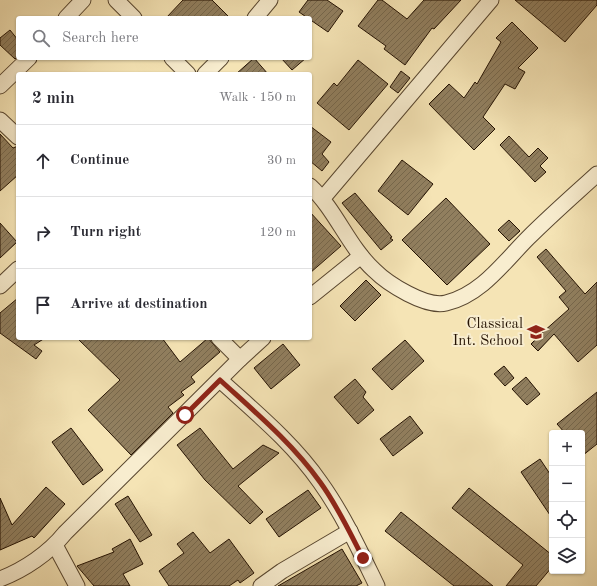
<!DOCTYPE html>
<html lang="en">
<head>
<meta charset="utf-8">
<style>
	body { margin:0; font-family:"Old Standard TT",serif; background:#f7f7f7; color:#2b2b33 }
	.controls { position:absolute; right:12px; bottom:12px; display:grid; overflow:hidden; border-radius:4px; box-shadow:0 1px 3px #0004 }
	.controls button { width:36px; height:36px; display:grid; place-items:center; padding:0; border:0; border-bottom:1px solid #e1e1e2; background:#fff; color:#2b2b33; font:20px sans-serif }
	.stop { position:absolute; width:12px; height:12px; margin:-9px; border:3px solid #8f2418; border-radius:50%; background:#fff }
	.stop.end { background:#8f2418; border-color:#fff; box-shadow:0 1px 4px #0008 }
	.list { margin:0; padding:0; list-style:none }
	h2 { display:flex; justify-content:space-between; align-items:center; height:52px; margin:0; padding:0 16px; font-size:17px }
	h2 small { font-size:13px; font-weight:400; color:#7c7c81 }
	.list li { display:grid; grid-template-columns:26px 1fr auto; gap:12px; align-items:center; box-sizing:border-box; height:72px; padding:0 16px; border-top:1px solid #e1e1e2 }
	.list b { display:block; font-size:15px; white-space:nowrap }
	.list em { font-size:13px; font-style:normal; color:#7c7c81 }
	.icon { flex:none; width:22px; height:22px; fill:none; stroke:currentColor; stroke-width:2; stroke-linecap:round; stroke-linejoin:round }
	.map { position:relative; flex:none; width:597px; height:586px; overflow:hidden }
	.search { position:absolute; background:#fff; box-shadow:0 1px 3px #0004; left:16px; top:16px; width:296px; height:44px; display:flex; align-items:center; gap:10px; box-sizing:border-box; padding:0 14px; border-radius:4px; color:#7c7c81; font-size:15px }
	.panel { position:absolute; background:#fff; box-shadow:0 1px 3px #0004; left:16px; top:72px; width:296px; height:268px; border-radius:4px }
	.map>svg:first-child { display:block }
</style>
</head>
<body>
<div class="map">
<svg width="597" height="586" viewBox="0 0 597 586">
	<defs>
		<pattern id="building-hatch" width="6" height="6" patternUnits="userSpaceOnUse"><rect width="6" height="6" fill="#917f5f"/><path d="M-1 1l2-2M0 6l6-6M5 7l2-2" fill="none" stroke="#76674c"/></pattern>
	</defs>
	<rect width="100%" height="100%" fill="#f5e4b5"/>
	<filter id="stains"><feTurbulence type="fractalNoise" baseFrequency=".005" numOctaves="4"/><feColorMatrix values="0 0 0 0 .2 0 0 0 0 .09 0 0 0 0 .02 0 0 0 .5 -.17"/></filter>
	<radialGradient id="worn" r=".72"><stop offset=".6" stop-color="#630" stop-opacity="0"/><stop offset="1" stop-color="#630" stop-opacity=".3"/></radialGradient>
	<g fill="url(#building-hatch)" stroke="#241202">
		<path d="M183,0H212L230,18H166Z"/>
		<path d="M308,0H327L343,11L328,32L299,12Z"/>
		<path d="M378,0H382L407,19L424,0H461L434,29L432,28L405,65L384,49L386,46L358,26Z"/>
		<path d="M515,0H597V5L565,42Z"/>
		<path d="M512,22L538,48L518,68L525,72L515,89L505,84L483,117L495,129L474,150L429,104L449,84L464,98L475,82L477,84L501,42L496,38Z"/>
		<path d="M10,30L18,40V56L15,59L0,45V38Z"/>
		<path d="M254,58L268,74H236Z"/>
		<path d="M281,58H306L292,70Z"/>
		<path d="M358,60L388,84L349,130L317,103L334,83L337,86Z"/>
		<path d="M401,71L410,78L398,93L390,87Z"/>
		<path d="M310,126L331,142L322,154L329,162L322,171L310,161Z"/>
		<path d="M0,134L13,148L18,146V175L0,191Z"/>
		<path d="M509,136L529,157L538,148L548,158L540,166L546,172L535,182L500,145Z"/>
		<path d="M402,160L433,184L408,215L378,191Z"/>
		<path d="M355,193L392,237L390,238L393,240L381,250L342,203Z"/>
		<path d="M446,198L490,244L447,285L402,240Z"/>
		<path d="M310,212L341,246L310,273Z"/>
		<path d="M509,220L520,231L509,241L498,230Z"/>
		<path d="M0,223L17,242L0,258Z"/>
		<path d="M546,249L585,294L597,282V345L578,362L554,334L538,351L531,344L543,332L569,309L559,297L566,291L537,257Z"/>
		<path d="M366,280L381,295L355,321L340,306Z"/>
		<path d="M18,298V338H45L34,345L42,351L36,359L0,333V313Z"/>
		<path d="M77,338H162L180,362L208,338L220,352L191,377L195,382L181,392L184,395L168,407L173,413L131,455L88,410L120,380Z"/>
		<path d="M405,340L424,361L392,390L372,369Z"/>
		<path d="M283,344L300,365L271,389L254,368Z"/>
		<path d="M504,366L514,378L505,386L494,374Z"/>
		<path d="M526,377L540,394L527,405L512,389Z"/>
		<path d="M355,379L366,392L363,397L374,410L358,424L334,397Z"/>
		<path d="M597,392V444L582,456V433H565L557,424Z"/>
		<path d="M410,416L423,433L393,456L380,439Z"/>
		<path d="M71,428L103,470L83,485L52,442Z"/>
		<path d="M200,428L233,469L263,445L279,453L238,486L263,512L250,524L205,480L177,445Z"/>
		<path d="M540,459L552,477V518L521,472Z"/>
		<path d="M46,487L65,504L34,538L32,536L0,550V498L12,525Z"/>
		<path d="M469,488L552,555V567L536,586H506L523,565L452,508Z"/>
		<path d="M308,490L321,508L279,537L266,519Z"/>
		<path d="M128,496L152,535L140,542L115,504Z"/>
		<path d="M401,512L493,586H454L385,531Z"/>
		<path d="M193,532L210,553L229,539L254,573L240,583L238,580L229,586H169L159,571L184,553L177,544Z"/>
		<path d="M130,539L143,564L123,574L130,586H94L77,566L114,552L112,549Z"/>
		<path d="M342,549L362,583L356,586H278Z"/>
	</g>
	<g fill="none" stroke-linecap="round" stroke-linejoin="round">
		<g stroke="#58462f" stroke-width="17">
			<g id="minor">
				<path d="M116,0L134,18"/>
				<path d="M66,18L83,0"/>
				<path d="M255,18L270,0"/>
				<path d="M172,58L188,74"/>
				<path d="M205,74L221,58"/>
				<path d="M0,86L29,58"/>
				<path d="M0,120L18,137"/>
				<path d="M310,186C336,210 348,246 374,270C388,284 426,308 446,303C481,295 504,262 528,238C550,216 574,195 597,174"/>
				<path d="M323,198L491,0"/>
				<path d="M0,286L18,269"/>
				<path d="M310,297L361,256"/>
				<path d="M219,338L240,359"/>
				<path d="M220,380C255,412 293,443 320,482C343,514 360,551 377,586"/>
				<path d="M55,545L77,586"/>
				<path d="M0,579C24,570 49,553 65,533L240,359L263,338"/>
				<path d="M261,586L282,571L350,531"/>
			</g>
		</g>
		<use href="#minor" stroke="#f8edcf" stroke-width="15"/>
	</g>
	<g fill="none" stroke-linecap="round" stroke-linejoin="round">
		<path stroke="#8f2418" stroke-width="5" d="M185,415L220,380C255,412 292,443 320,482C337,505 350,533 363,558"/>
	</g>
	<defs>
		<g id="university-bare" transform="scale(1.38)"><path d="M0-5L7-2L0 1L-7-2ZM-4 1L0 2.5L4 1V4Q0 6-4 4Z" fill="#8f2418" stroke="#f8edcf" stroke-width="2.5" paint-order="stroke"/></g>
	</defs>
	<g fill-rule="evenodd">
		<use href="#university-bare" x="536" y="332"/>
	</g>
	<g text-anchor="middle" stroke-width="4" stroke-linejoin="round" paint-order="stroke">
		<g font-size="15" fill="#241202" stroke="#f8edcf" text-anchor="end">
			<text x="523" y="328">Classical<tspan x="523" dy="17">Int. School</tspan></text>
		</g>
	</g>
	<rect width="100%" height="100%" filter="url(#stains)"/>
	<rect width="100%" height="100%" fill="url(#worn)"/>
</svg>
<div class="controls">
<button>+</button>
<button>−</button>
<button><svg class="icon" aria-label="locate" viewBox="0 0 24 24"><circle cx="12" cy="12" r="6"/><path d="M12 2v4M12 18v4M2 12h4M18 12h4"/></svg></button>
<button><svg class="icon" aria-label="layers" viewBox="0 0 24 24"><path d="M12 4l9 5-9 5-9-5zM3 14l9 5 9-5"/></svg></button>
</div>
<div class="stop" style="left:185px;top:415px"></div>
<div class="stop end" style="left:363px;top:558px"></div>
<div class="search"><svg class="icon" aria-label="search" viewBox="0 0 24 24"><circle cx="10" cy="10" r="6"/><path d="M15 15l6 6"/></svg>Search here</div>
<section class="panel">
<h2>2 min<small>Walk · 150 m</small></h2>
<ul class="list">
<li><svg class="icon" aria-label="ahead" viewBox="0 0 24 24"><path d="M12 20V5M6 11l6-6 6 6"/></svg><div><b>Continue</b></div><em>30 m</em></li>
<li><svg class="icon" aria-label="right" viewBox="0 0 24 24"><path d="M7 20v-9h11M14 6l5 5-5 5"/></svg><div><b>Turn right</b></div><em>120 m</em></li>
<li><svg class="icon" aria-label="arrive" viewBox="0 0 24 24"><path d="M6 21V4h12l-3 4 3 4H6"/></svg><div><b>Arrive at destination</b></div></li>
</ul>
</section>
</div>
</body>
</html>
